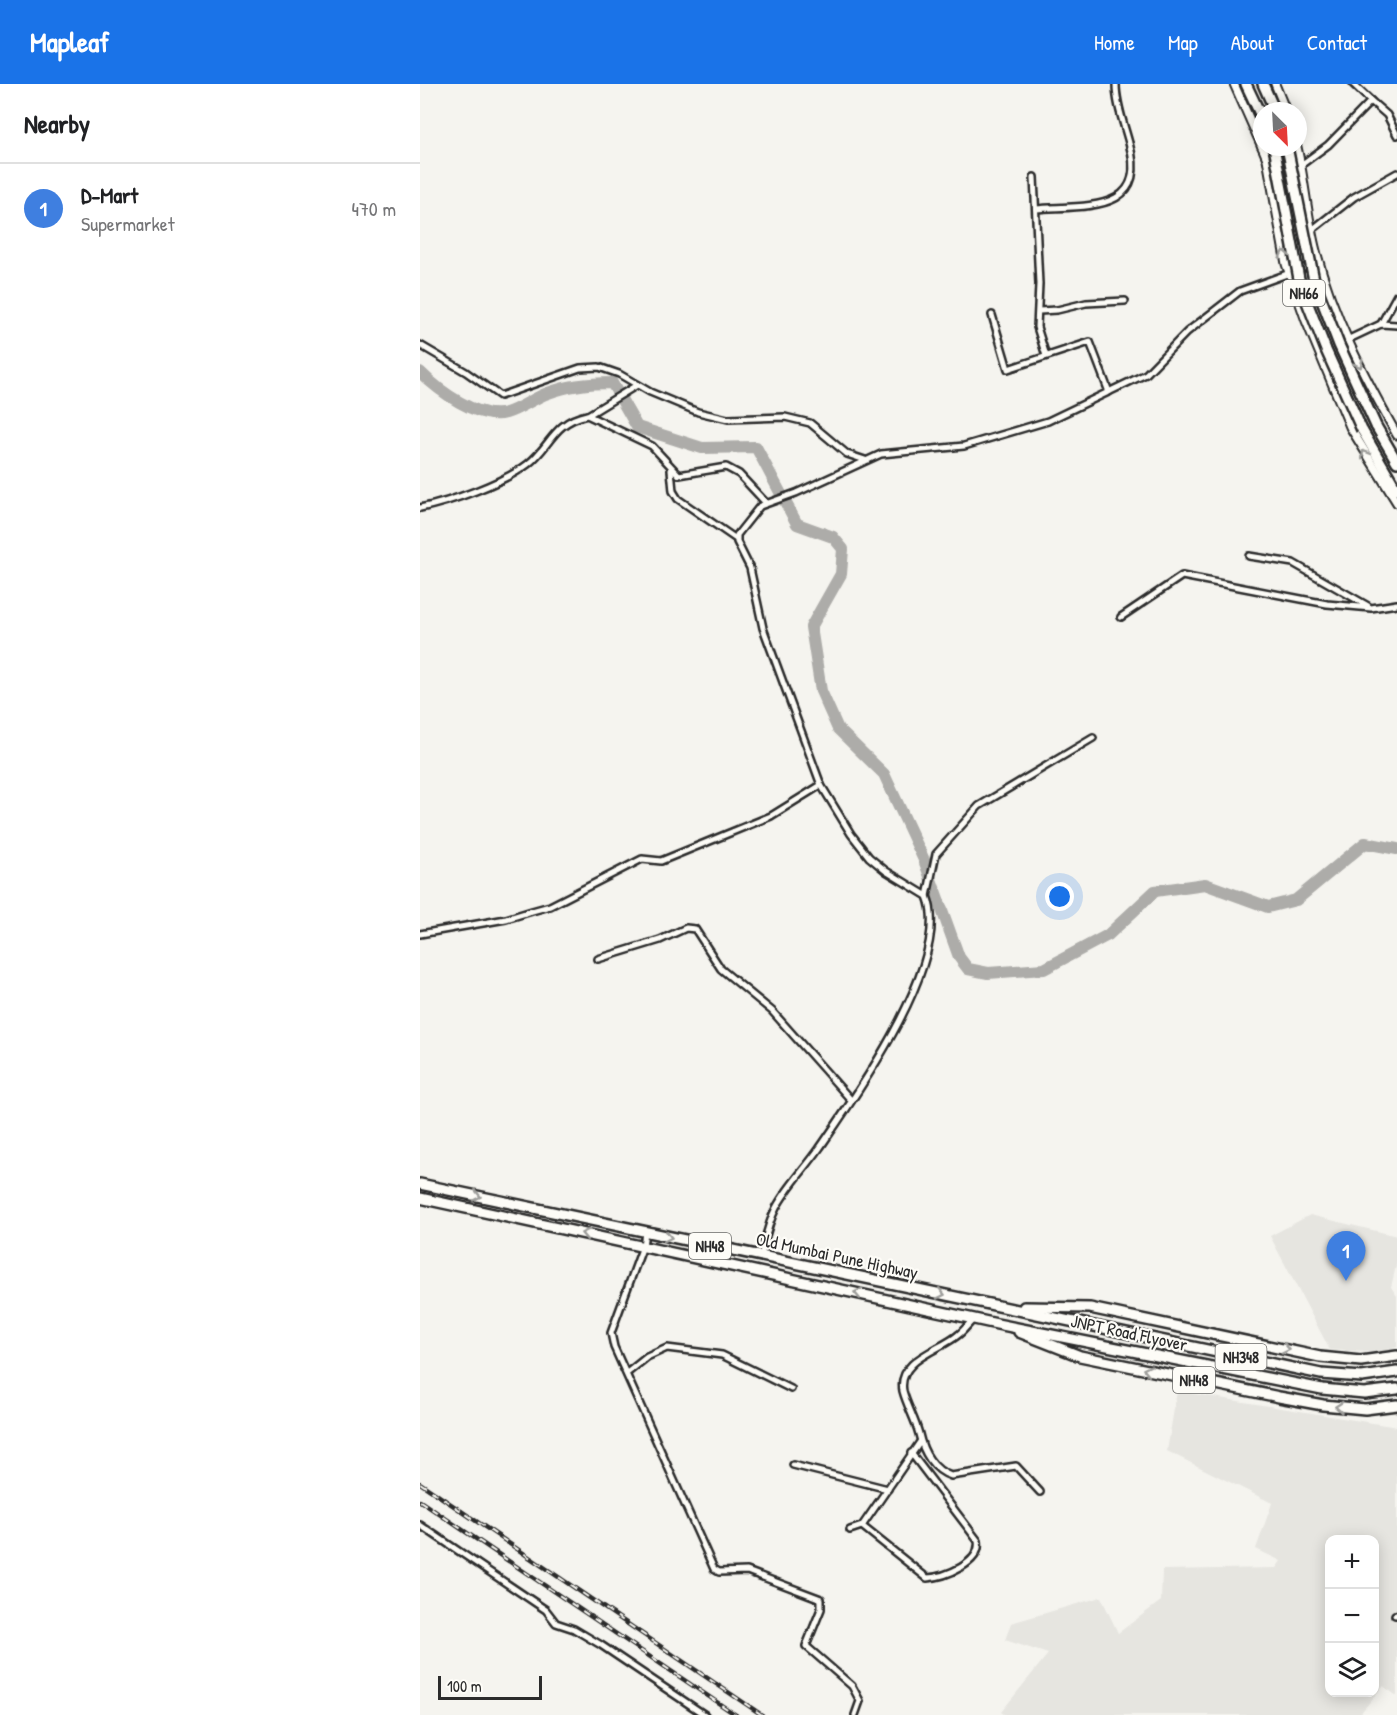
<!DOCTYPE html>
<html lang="en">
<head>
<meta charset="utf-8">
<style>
	body { margin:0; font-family:"Patrick Hand",sans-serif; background:#f2f2f2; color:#202124 }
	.controls { position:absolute; right:18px; bottom:18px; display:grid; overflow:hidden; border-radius:12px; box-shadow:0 3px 15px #0003 }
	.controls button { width:54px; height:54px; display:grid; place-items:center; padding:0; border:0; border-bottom:2px solid #e0e0e0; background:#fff; color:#202124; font:30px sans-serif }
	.compass { position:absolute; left:833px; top:18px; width:54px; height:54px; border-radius:50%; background:#fff; box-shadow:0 3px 15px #0003; rotate:156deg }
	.scale { position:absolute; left:18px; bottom:15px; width:104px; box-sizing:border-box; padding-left:6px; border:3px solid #2b2b2b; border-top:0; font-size:16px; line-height:21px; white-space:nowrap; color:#2b2b2b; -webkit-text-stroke:4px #fdfcf7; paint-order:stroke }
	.you { position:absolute; left:640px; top:813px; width:21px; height:21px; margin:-15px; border:4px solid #fff; border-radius:50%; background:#1a73e8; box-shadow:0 0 0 9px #1a73e833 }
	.badge { display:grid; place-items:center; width:39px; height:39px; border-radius:50%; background:#1a73e8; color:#fff; font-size:20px; font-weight:700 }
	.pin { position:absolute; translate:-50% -50px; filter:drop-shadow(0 2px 3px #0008) }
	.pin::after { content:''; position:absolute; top:32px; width:21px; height:18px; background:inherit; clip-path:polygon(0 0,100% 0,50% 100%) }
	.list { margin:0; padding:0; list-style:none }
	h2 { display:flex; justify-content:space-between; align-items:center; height:78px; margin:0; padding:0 24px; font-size:26px }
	h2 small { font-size:20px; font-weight:400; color:#757577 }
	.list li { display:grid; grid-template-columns:39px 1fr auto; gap:18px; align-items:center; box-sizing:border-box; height:90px; padding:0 24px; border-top:2px solid #e0e0e0 }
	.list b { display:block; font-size:22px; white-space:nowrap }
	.list p { margin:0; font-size:20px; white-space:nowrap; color:#757577 }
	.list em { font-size:20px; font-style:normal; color:#757577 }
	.icon { flex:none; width:33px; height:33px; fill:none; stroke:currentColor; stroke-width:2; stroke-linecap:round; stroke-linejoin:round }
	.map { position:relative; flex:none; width:977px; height:1631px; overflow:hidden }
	header { display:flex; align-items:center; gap:36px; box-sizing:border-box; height:84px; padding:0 30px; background:#1a73e8; color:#fff }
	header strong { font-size:28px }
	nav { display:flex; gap:33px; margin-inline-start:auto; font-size:21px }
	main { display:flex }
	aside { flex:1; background:#fff }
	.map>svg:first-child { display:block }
</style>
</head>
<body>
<header>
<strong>Mapleaf</strong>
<nav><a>Home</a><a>Map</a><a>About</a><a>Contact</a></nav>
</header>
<main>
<aside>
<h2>Nearby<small></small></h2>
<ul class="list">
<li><span class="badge" style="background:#3f7fe0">1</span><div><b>D-Mart</b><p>Supermarket</p></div><em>470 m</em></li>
</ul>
</aside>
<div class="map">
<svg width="977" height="1631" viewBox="0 0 977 1631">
	<rect width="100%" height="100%" fill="#f5f4ef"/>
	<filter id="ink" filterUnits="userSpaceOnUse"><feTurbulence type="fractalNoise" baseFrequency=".0167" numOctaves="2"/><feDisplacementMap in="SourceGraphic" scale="12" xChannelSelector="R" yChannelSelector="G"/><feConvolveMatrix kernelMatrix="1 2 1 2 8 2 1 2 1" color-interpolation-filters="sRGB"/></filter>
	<g filter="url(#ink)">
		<g fill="#e6e5e0" fill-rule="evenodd">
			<path d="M890,1131L977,1152V1178L971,1203L977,1212V1263L960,1269L910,1266L850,1152Z"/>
			<path d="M757,1307L977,1343V1612L963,1602L939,1631H585L581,1628L628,1570L585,1556L591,1539L681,1513L698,1549L741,1517L742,1486L856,1484L861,1477L836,1465L852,1419L747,1367ZM910,1456H954V1608H910Z"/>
		</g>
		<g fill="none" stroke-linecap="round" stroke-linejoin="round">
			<path stroke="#adaca9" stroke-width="12" d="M0,288C18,306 59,337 86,329C100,325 114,314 128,309C149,301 170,299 192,299L217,343L282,364L336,363L377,440L413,453L423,465L421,490L391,543L401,607L418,645L464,690L504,776L539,873L548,885L568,889L624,885L688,851L735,807L785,800L848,823L876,816L945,759L977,765"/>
			<g stroke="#2b2b2b" stroke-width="10">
				<g id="minor">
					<path d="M933,0L951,17"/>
					<path d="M881,81L908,61L951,17L967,31L977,51"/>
					<path d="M614,93L619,200L617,243L626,272"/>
					<path d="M616,125C664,121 730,130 709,59C704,40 696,20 696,0"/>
					<path d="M892,146L934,113L977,89"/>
					<path d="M619,227L637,226L666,219L705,217"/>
					<path d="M572,231L588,285L670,258L689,308"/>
					<path d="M961,240L977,211"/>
					<path d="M927,256L961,240L977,241"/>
					<path d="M0,261L46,288L80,312L160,284L179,283L199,290L230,308L278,328L308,335L365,333L390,339L427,370L445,376"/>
					<path d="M168,331L217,301"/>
					<path d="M251,386L253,407L258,415L316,455"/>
					<path d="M0,424C30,418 83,399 108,380C131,362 133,338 167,331L232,362L259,391L306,383L319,390L346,419"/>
					<path d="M829,472L873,479L948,522"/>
					<path d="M701,533L762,492L907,520L951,524L977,520"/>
					<path d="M507,812L516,770L559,722L673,654"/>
					<path d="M0,850L86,835L112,827L130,822L222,775L241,777L351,732L401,701"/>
					<path d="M178,875L240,856L266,844L275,845L301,885L352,927L431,1016"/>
					<path d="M225,1148L223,1162L191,1249L194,1263L294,1485L299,1488L327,1487L401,1515V1525L386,1562L432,1602L440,1617L435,1631"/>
					<path d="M341,1172C345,1157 348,1139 356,1124C367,1103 385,1085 399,1065C435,1013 533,876 507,812L466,787L449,773L431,750L401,701L343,544L330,484L317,458V451L340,422L376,409L461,370L544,362L628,337L726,290L767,248L820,207L892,181"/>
					<path d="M554,1235C548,1240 544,1247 538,1251C521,1266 477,1275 483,1307C487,1322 495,1335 499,1350C503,1368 513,1386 531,1392L596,1382L620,1408"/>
					<path d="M207,1289L227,1273L247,1264L302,1271L371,1305"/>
					<path d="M373,1381L468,1405"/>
					<path d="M0,1441L126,1526L136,1539L154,1545L181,1561L285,1631"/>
					<path d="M442,1442L507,1494C525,1493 562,1479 558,1457L491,1369"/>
					<path d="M430,1446L442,1442L500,1358"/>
					<path d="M975,1531H977"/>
				</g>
			</g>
			<g stroke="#2b2b2b" stroke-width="11">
				<g id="tertiary">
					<path d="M814,0L842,63"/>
					<path d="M855,0L866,27"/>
					<path d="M842,63L847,75L866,180L886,237L930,343L977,419"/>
					<path d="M877,63C885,97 887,133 896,167C913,233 944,292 977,351"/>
				</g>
			</g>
			<g stroke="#2b2b2b" stroke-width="14">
				<g id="trunk">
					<path d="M826,0L842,34"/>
					<path d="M843,0L855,27"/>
					<path d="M956,342L977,378"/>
					<path d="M942,346L977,406"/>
					<path d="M0,1100L901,1290L942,1293L977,1288"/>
					<path d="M0,1114L577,1240L902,1305L944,1309L977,1305"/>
					<path d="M604,1223L670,1224L900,1273L941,1277L977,1272"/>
					<path d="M599,1248L660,1272L859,1313L903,1321L945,1325L977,1321"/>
				</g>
			</g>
			<use href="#minor" stroke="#fdfcf7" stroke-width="5"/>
			<use href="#tertiary" stroke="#fdfcf7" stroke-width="7"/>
			<use href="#trunk" stroke="#fdfcf7" stroke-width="9"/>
			<g stroke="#2b2b2b" stroke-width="4.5">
				<g id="rail">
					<path d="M0,1399L342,1631"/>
					<path d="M0,1417L316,1631"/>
				</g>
			</g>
			<use href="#rail" stroke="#fdfcf7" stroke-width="2" stroke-dasharray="7" stroke-linecap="butt"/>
			<g stroke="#2b2b2b" stroke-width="14" stroke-linecap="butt">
				<g id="trunk-bridge">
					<path d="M854,63L880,200L906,266L942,346"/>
					<path d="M867,63L894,196L919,261L956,342"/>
				</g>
			</g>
			<use href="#trunk-bridge" stroke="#fdfcf7" stroke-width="9"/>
		</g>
		<defs><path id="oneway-chevron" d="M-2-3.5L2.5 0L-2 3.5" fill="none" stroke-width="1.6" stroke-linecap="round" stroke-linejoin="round" transform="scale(1.5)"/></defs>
		<g stroke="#9e9e9b">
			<use href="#oneway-chevron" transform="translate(864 170) rotate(-101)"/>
			<use href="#oneway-chevron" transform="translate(939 280) rotate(63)"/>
			<use href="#oneway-chevron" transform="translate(945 370) rotate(-122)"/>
			<use href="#oneway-chevron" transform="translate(57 1112) rotate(12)"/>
			<use href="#oneway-chevron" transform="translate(165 1150) rotate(-168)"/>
			<use href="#oneway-chevron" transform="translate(248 1153) rotate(12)"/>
			<use href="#oneway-chevron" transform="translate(438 1209) rotate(-168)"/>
			<use href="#oneway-chevron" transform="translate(521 1210) rotate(12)"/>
			<use href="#oneway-chevron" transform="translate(866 1265) rotate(12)"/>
			<use href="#oneway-chevron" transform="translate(727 1286) rotate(-168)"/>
			<use href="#oneway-chevron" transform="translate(919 1323) rotate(-175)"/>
		</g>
	</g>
	<g text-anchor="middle" stroke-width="4.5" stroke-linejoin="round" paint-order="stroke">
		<g fill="#fdfcf7" stroke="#6a6a68" stroke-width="1.5">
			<rect x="863" y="196" width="42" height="26" rx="4.5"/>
			<rect x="269" y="1149" width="42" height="26" rx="4.5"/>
			<rect x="795.5" y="1260" width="51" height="26" rx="4.5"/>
			<rect x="753" y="1283" width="42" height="26" rx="4.5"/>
		</g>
		<g font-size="16" font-weight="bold" fill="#2b2b2b">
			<text x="884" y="215">NH66</text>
			<text x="290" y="1168">NH48</text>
			<text x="821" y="1279">NH348</text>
			<text x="774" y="1302">NH48</text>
		</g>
		<g font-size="18" fill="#2b2b2b" stroke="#fdfcf7">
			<text transform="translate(417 1172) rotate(12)" y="6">Old Mumbai Pune Highway</text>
			<text transform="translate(709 1249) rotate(12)" y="6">JNPT Road Flyover</text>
		</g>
	</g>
</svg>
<div class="controls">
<button>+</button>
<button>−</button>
<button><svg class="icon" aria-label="layers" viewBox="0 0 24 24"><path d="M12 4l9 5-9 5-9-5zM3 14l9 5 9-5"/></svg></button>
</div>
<svg class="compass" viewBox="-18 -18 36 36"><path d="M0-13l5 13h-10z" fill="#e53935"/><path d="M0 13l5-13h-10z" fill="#757577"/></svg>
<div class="scale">100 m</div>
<div class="you"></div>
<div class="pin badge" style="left:926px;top:1197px;background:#3f7fe0">1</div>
</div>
</main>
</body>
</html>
